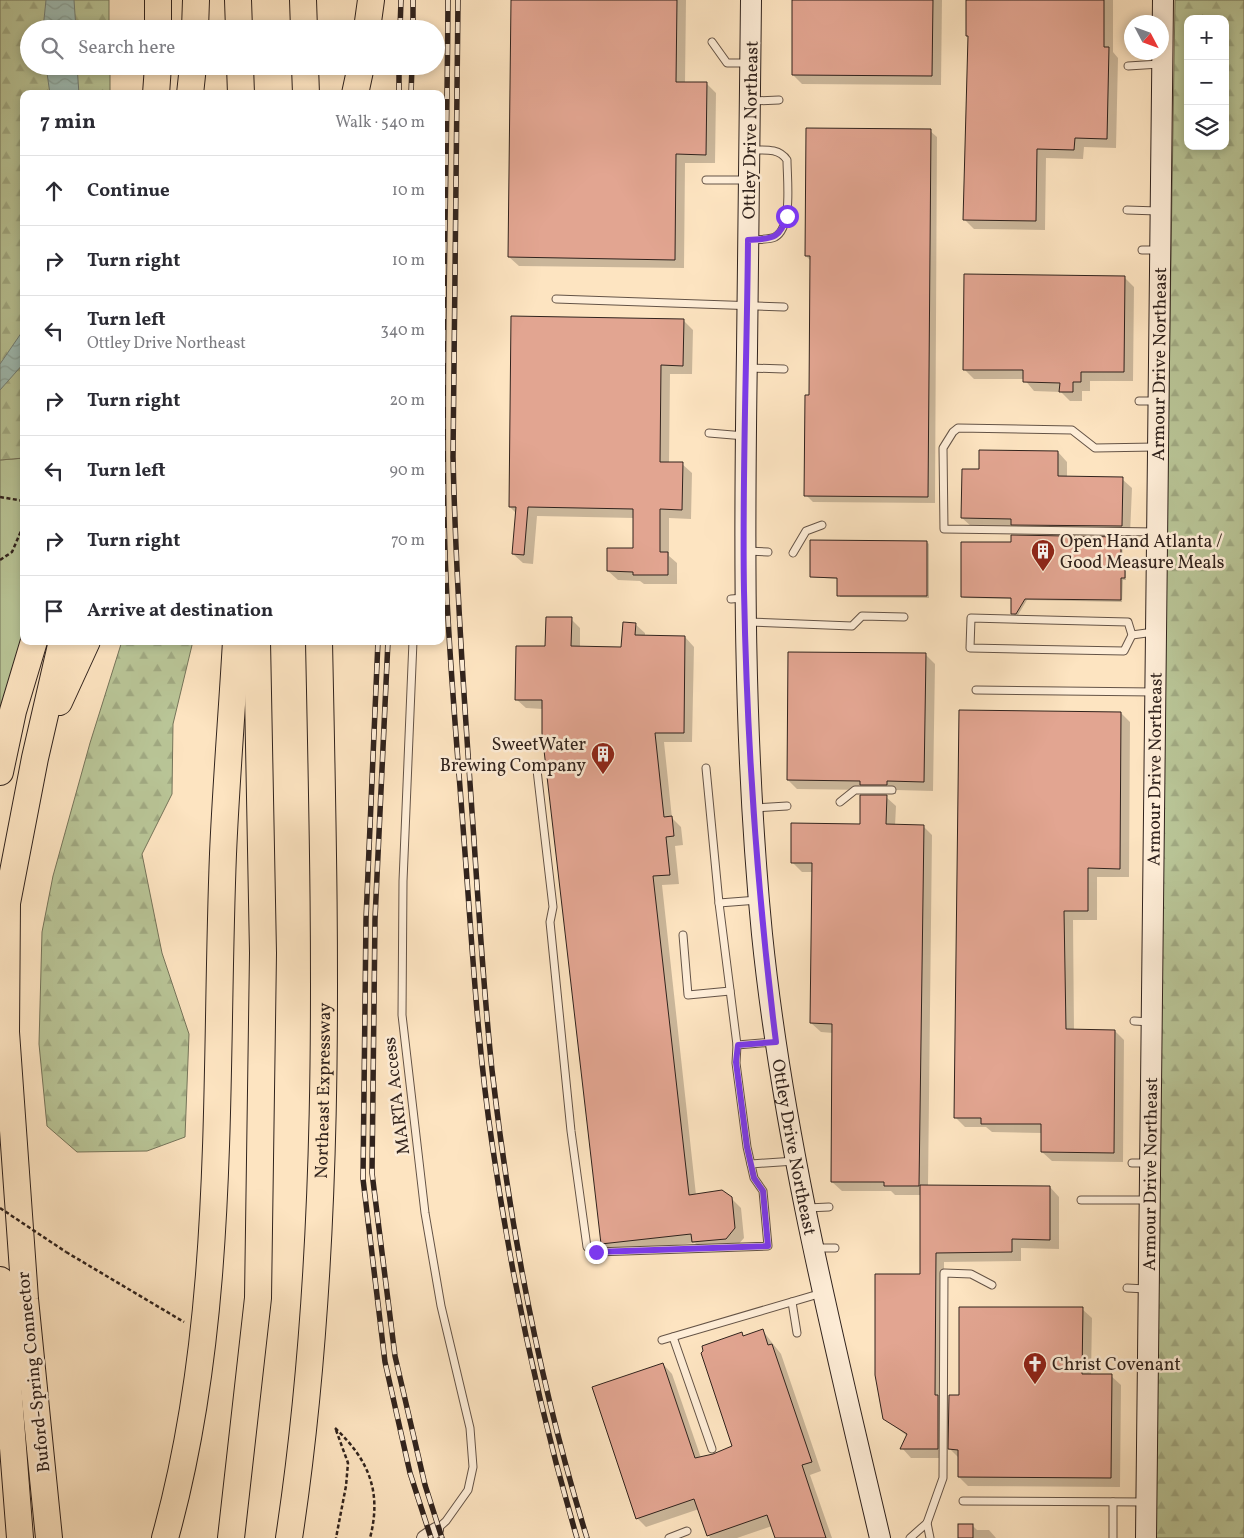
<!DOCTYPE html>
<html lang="en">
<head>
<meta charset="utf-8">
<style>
	body { margin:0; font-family:Vollkorn,serif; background:#f2f2f3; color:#2b2b33 }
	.controls { position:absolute; right:15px; top:15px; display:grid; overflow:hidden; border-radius:10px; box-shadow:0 2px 8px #0003 }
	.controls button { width:45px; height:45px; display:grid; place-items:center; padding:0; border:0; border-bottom:1px solid #e1e1e2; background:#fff; color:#2b2b33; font:25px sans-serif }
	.compass { position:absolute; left:1124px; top:15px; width:45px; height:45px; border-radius:50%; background:#fff; box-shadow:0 2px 8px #0003; rotate:131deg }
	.stop { position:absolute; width:15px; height:15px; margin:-11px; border:4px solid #7c3aed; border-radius:50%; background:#fff }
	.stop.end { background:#7c3aed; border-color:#fff; box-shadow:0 1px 5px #0008 }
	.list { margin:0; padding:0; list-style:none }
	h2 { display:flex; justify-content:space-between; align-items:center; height:65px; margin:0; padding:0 20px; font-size:21px }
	h2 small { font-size:16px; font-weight:400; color:#7c7c81 }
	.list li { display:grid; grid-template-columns:32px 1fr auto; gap:15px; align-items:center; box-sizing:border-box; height:70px; padding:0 20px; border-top:1px solid #e1e1e2 }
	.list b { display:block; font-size:19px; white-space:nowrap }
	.list p { margin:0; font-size:16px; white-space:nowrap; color:#7c7c81 }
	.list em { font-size:16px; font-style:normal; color:#7c7c81 }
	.icon { flex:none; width:28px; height:28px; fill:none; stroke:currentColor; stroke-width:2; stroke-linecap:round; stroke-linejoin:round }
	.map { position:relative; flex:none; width:1244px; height:1538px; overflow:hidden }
	.search { position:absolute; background:#fff; box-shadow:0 2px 8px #0003; left:20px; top:20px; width:425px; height:55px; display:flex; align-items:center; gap:12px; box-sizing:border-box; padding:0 18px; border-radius:28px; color:#7c7c81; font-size:19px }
	.panel { position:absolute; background:#fff; box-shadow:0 2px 8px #0003; left:20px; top:90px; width:425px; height:555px; border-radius:10px }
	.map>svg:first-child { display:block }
</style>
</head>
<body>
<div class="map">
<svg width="1244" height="1538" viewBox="0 0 1244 1538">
	<defs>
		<pattern id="forest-firs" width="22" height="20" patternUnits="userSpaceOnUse" patternTransform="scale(1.25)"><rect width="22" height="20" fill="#b9c597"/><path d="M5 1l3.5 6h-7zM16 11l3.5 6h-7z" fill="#a0a982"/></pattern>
		<pattern id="water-waves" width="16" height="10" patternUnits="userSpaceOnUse" patternTransform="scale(1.25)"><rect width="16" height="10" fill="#9fbeb6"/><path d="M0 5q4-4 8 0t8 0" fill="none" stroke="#89a39c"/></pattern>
	</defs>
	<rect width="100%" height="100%" fill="#fde4c1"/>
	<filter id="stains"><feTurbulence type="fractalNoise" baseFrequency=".004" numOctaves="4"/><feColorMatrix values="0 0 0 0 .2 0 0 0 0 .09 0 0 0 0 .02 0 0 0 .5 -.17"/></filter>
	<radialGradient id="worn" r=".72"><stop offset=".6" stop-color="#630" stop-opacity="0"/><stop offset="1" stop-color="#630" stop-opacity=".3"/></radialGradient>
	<path fill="#b9c597" stroke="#75745a" d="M24,458V627L0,730V460Z"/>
	<g fill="url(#forest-firs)" stroke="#75745a" fill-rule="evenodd">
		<path d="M0,0H109V29H29V66H110V94H24V458L0,460Z"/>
		<path d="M1175,0H1244V1538H1151ZM1188,19H1225V146H1188Z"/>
		<path d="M122,641H193L173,724L172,794L142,854L162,953L189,1034L185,1137L147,1151L77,1152L47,1126L39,1044L42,932L53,876L90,743Z"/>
	</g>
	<g fill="url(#water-waves)" stroke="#738079">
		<path d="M46,0H74L76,29H43Z"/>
		<path d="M46,66H77L79,94H50Z"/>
		<path d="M24,329V363L0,390V364Z"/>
	</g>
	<g fill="#0003">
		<path d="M512,0H686L685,83L707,84L716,93L715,163H685L684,268L519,266L509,257Z"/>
		<path d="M793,0H942L941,85L802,84L793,75Z"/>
		<path d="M967,0H1113V52L1118,58L1116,148L1084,147L1083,159L1046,158L1045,230L974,229L964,219L969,37L967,35Z"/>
		<path d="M930,131L937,137L935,503L813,502L806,495L810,396L811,261L806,256Z"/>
		<path d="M1124,277L1134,287L1133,381H1090V391H1082V401H1070L1061,392L1034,391L1024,379H974L964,369Z"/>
		<path d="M684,321L693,330L692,374H670L669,463L682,464L692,473L691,519L669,518V556L677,563V584H644L640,581L618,580L608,571L634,550V518L537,516L533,564L523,563L513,554L517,514L510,507Z"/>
		<path d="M1058,452L1067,462V478L1122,479L1132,488L1130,535L1021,534L1016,528L972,527L962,518L980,470Z"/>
		<path d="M1121,538L1123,540L1122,566L1126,568V580H1123L1122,602L1027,600L1018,615H1014L1012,599L964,598L962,596L1012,544Z"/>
		<path d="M927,542L929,544V598L840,597L838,579L811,577Z"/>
		<path d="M571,619L580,628V648H622L635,624L645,633V637H685L694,647L692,742H664L672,818L681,827L683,845L675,846L679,884L662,885L696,1195L731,1198L741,1208L744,1238L735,1248L703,1251L695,1243L611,1252L602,1243L543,709L526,708L516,699L547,648Z"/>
		<path d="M925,654L935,664L933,791L896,790V794H870L867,790L797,789L788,780Z"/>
		<path d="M1121,713L1130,722L1129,877H1097V920H1073L1074,1031H1115L1124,1040L1123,1162L1052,1161L1042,1152V1133L992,1132L986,1127H965L955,1117Z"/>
		<path d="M886,797L896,806L895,826H923L932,835L928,1187H1050L1059,1197V1249L1021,1248V1261L944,1262V1403L947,1406V1458H911L902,1448L907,1436L884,1418L921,1275V1195H895L891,1191H842L832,1182L833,1033L821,1032L811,1023L813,872H802L792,862L861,825Z"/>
		<path d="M1082,1309L1092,1318L1091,1376H1111L1121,1385L1120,1487L968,1486L959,1477V1458L950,1449L960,1397Z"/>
		<path d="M763,1331L781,1354L821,1471L810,1475L832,1538H776L772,1526L737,1538H710L699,1509L646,1527L637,1518L663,1364L672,1374L701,1458L714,1455L733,1446L742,1334L745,1337Z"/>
		<path d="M972,1525L977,1530H989L996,1538H959Z"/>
	</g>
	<g fill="#e2a591" stroke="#31231d">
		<path d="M511,0H677L676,82H707L706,155L676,154L675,260L508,257Z"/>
		<path d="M792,0H933L932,76L792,75Z"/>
		<path d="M966,0H1104V47H1109L1107,139L1075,138L1074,150L1037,149L1036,221L963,220L968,36H966Z"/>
		<path d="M806,128L931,129L928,497L804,496L805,395H809L810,256H805Z"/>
		<path d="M964,274L1125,276L1124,372H1081V382H1073V392H1059L1060,383L1023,382V370H963Z"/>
		<path d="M511,316L684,319L683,366L661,365L660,462H683L682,510L660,509V552H668V575H633V572L607,571V548H633V509L528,507L524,555L512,554L516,507H509Z"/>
		<path d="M979,450L1058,451V476L1123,477L1122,526L1011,525V519L961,518L962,469H979Z"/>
		<path d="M1011,535L1121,537V565H1125V578H1121V600L1025,599L1016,614H1011V598L961,597V542H1011Z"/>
		<path d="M810,540L927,541V596H837V578L810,577Z"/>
		<path d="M546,617H572L571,646L621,647L623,622L636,623L635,635L685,636L684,733H655L664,817L672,816L674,836L666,837L670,875L653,876L689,1195L722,1190L732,1197L735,1228L726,1239L692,1242L691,1234L601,1244L542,733V700H515L516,646H545Z"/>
		<path d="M788,652L926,653L924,782L887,781V785H860V781L787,780Z"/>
		<path d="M959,710L1121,712L1120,869L1088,868V911H1064L1066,1029L1115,1030L1114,1153L1041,1152V1124H981V1118H954Z"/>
		<path d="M860,795H887L886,824L924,825L919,1186H884V1182H831L832,1024L810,1023L812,863H791V823L860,824Z"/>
		<path d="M920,1185L1050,1186V1240L1012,1239V1252L936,1253L935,1395H938V1449H900L907,1434L883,1419L875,1375V1274H920Z"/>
		<path d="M959,1307H1083L1082,1374H1112L1111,1478L958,1477V1450L948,1449L949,1395H959Z"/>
		<path d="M763,1329L768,1345L772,1344L812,1462L802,1465L826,1538H775L767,1515L707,1536L694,1499L636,1519L592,1387L663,1363L695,1458L713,1454L732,1446L701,1353L703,1351L702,1346L742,1332L743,1336Z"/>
		<rect x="958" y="1524" width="15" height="14"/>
	</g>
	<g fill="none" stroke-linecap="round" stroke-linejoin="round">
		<g stroke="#645346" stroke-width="9">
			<g id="lane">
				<path d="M712,42L727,63H748"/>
				<path d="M1128,66L1160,64"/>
				<path d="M753,101L779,100"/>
				<path d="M706,180H749"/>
				<path d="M1127,210L1158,211"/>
				<path d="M751,240C758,239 769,240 775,237C793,227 787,179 787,160C779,148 765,150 752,150"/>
				<path d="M1142,250H1159"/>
				<path d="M556,299L784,307"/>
				<path d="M749,368L784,369"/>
				<path d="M1139,401H1156"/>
				<path d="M709,433L745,436"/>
				<path d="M1155,447L1095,448L1072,430L958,428L953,432L943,448L944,529L1156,532"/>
				<path d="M747,551L768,552"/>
				<path d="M793,553L806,531L822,525"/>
				<path d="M731,599L744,598"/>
				<path d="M971,618L1128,622L1132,635L1124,651L970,648Z"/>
				<path d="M748,622L852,626L862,616L904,617"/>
				<path d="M1132,635L1154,632"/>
				<path d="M413,641L403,881L402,1015L425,1213L441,1306L470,1428L473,1467L468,1490L446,1521L436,1530"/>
				<path d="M976,690L1154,692"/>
				<path d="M537,770L553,907L550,922L571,1131L587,1247L596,1252L768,1246L763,1191L754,1178L747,1147L736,1063L737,1045L719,903L706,768"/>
				<path d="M840,802L855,790H892"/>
				<path d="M754,808L787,806"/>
				<path d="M719,903L758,900"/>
				<path d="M683,935L688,995L730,991"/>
				<path d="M1134,1021L1151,1022"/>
				<path d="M737,1045L774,1042"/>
				<path d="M1132,1163H1150"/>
				<path d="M751,1164L795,1161"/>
				<path d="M1081,1200H1149"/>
				<path d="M807,1208L829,1207"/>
				<path d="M815,1248H835"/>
				<path d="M1127,1288L1146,1289"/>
				<path d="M792,1302L797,1333"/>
				<path d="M673,1337L712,1449"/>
				<path d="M662,1340L822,1293"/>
				<path d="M963,1501L1146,1502"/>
				<path d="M927,1523L930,1538"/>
				<path d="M669,1538L687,1531"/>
				<path d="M910,1538L927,1523L943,1478L944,1273L971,1274L992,1285"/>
				<path d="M1113,1538V1502"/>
			</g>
		</g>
		<g stroke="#645346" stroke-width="16">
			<path id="street" d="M424,1538L436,1530"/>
		</g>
		<g stroke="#31231d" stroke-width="22">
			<g id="secondary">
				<path id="s1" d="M751,0C750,117 749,234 747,351C744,546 743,740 762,934C783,1139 833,1338 880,1538"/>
				<path id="s2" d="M1146,1538L1163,0"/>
			</g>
		</g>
		<g stroke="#31231d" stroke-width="28">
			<g id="highway">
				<path d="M158,0V29"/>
				<path d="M238,0L239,29"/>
				<path d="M303,0L304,29"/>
				<path d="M195,29L196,0"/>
				<path d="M367,29L371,0"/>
				<path d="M240,66L241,94"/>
				<path d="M305,66L306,94"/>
				<path d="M156,94L158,66"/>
				<path d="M190,94L193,66"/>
				<path d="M355,94L361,66"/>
				<path d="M59,702L87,641"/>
				<path d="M0,772L13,711L34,641"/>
				<path d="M0,1280L20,1538"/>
				<path d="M49,1538L25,1299L6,1032L7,903L35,758L62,641"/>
				<path d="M165,1538C227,1316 214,1082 223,854C226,783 232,712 236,641"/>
				<path d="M231,1538L258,1298L263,953L257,641"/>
				<path id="s3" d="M289,1538C334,1241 325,941 319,641"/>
			</g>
		</g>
		<g stroke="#31231d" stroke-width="2.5" stroke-dasharray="4 2.5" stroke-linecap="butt">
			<path d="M0,497L24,501"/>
			<path d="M0,560L12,552L24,524"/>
			<path d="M66,1252L184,1322"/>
			<path d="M335,1428C369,1460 382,1492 370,1538"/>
			<path d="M336,1430L348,1463L346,1486L336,1538"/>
		</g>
		<use href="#lane" stroke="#feedd7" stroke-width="7"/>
		<use href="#street" stroke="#feedd7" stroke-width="14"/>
		<use href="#secondary" stroke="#feedd7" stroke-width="20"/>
		<use href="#highway" stroke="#fde4c1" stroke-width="26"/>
		<g stroke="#31231d" stroke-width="5.5">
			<g id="rail">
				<path d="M448,0C447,171 441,343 444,514C446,623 456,732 464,840C472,941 477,1042 492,1143C511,1276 539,1409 577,1538"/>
				<path d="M458,0L453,457C456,585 465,713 474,840C479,917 484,994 492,1070C510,1228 540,1386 587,1538"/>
				<path d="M400,29L401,0"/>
				<path d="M413,29V0"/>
				<path d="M399,94V66"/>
				<path d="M411,94L412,66"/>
				<path d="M378,641L366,919L363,1179L385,1362L410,1473L431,1538"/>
				<path d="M388,641L375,919L372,1173L395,1356L425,1485L442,1538"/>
			</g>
		</g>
		<use href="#rail" stroke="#feedd7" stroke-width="4" stroke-dasharray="11" stroke-linecap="butt"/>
		<path stroke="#31231d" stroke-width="2.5" stroke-dasharray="4 2.5" stroke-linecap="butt" d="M0,1208L66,1252"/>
	</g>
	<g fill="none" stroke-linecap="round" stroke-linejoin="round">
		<path stroke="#7c3aed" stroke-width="6" d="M596,1252L768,1246L763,1191L754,1178L747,1147L736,1062L738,1045L776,1042C757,892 747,742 744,591C742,474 747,357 748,240C771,238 779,241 787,216"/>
	</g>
	<defs>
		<g id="building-pin" transform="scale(1.25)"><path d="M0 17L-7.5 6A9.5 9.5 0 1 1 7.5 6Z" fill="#8f2418" stroke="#feedd7"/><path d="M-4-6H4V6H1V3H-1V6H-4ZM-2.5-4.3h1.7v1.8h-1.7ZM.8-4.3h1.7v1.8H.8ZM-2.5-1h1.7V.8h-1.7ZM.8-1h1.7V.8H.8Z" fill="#fff"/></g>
		<g id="church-pin" transform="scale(1.25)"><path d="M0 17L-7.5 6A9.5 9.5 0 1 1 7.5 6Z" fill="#8f2418" stroke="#feedd7"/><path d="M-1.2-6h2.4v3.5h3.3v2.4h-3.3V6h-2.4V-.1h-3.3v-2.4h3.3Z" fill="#fff"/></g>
	</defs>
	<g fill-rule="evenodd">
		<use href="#building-pin" x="1043" y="551"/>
		<use href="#building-pin" x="603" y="754"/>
		<use href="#church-pin" x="1035" y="1364"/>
	</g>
	<g text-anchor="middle" stroke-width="5" stroke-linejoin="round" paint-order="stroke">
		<g font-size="18" fill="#31231d" stroke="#feedd7">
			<text transform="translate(750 130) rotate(-89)" y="6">Ottley Drive Northeast</text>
			<text dy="6" stroke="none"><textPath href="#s2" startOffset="1174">Armour Drive Northeast</textPath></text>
			<text dy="6" stroke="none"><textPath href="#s2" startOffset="769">Armour Drive Northeast</textPath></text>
			<text dy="6" stroke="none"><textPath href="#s3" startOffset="449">Northeast Expressway</textPath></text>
			<text transform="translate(396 1096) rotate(-97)" y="6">MARTA Access</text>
			<text dy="6" stroke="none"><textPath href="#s1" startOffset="1150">Ottley Drive Northeast</textPath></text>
			<text dy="6" stroke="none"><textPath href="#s2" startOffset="364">Armour Drive Northeast</textPath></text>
			<text transform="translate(33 1372) rotate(-96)" y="6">Buford-Spring Connector</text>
		</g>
		<g font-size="18" fill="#31231d" stroke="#feedd7" text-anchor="start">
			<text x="1060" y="547">Open Hand Atlanta /<tspan x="1060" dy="21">Good Measure Meals</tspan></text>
			<text x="586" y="750" text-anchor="end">SweetWater<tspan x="586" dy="21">Brewing Company</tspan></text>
			<text x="1052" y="1370">Christ Covenant</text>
		</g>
	</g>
	<rect width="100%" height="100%" filter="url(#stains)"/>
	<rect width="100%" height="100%" fill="url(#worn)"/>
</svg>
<div class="controls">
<button>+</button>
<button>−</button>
<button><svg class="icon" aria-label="layers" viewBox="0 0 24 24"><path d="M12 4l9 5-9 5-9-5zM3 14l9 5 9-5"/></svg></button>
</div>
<svg class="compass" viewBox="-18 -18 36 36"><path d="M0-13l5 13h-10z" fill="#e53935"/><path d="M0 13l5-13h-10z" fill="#7c7c81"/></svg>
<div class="stop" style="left:787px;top:216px"></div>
<div class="stop end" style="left:596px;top:1252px"></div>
<div class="search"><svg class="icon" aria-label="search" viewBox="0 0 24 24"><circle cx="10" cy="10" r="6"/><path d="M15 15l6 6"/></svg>Search here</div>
<section class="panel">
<h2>7 min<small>Walk · 540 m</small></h2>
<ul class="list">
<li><svg class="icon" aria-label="ahead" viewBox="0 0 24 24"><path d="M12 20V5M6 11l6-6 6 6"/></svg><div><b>Continue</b></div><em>10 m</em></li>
<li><svg class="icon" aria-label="right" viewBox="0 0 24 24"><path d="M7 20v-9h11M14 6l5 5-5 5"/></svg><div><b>Turn right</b></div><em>10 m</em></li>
<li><svg class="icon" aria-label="left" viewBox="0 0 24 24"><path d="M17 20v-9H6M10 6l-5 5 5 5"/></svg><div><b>Turn left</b><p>Ottley Drive Northeast</p></div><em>340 m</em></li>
<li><svg class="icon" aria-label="right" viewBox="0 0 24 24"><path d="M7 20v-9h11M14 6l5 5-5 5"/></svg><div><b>Turn right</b></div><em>20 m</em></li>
<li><svg class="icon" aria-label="left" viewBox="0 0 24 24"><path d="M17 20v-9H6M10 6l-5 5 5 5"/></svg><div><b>Turn left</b></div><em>90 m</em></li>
<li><svg class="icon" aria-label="right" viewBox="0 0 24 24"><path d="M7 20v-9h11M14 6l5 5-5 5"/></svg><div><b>Turn right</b></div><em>70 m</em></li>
<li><svg class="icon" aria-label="arrive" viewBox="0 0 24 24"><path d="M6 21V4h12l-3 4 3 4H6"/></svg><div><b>Arrive at destination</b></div></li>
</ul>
</section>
</div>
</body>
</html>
